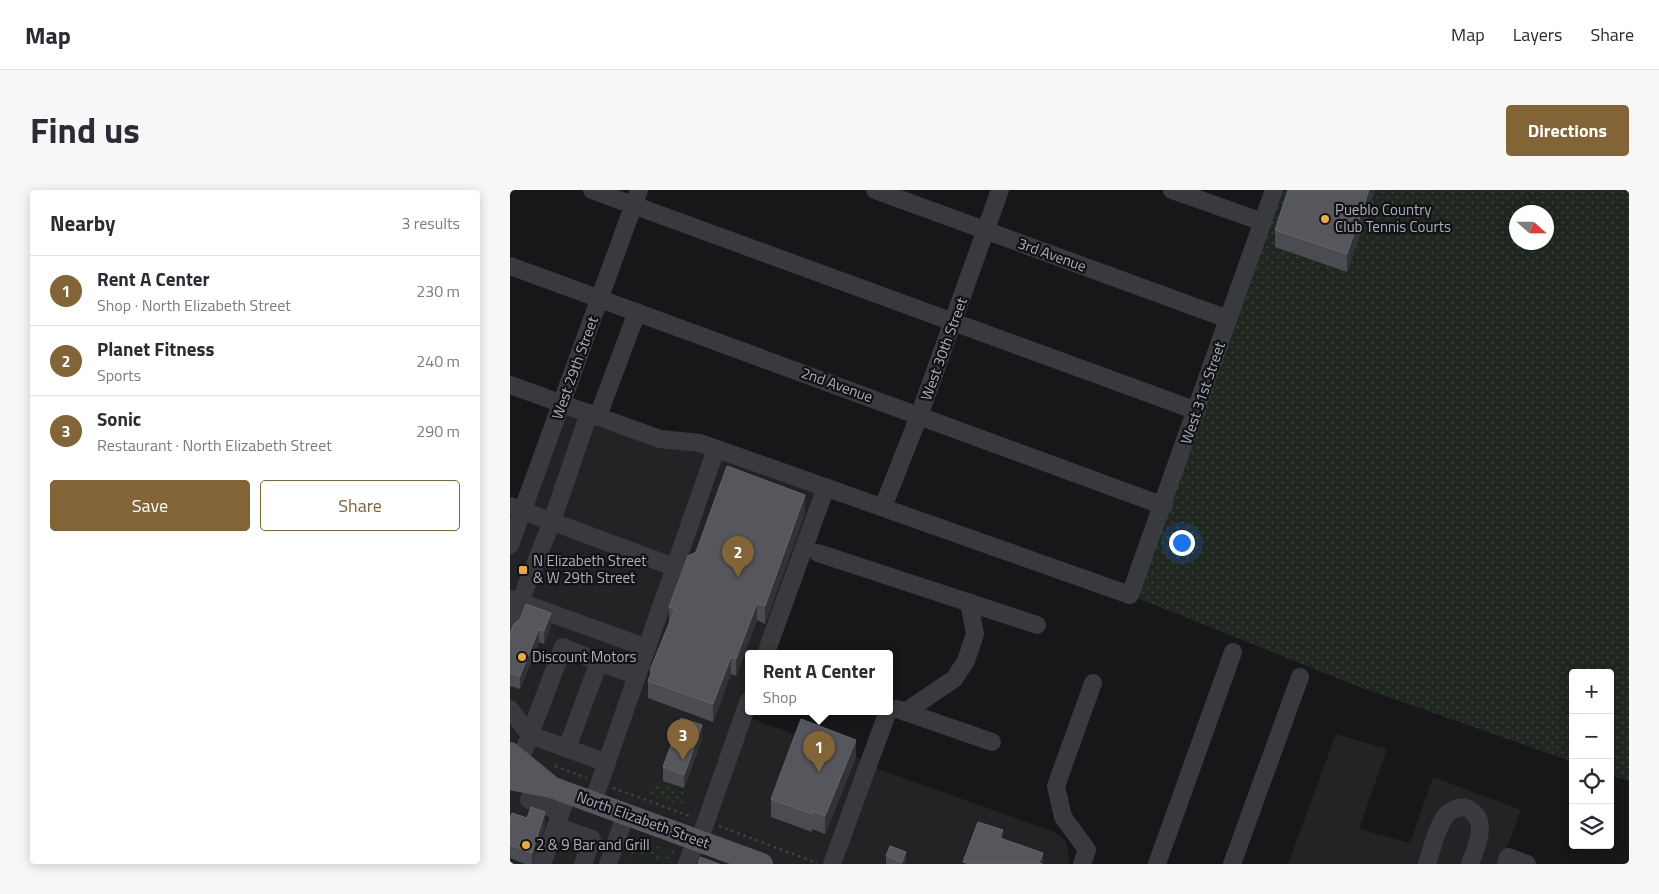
<!DOCTYPE html>
<html lang="en">
<head>
<meta charset="utf-8">
<style>
	body { margin:0; font-family:"Titillium Web",sans-serif; background:#f7f7f7; color:#2b2b33 }
	.controls { position:absolute; right:15px; bottom:15px; display:grid; overflow:hidden; border-radius:5px; box-shadow:0 2px 12px #0003 }
	.controls button { width:45px; height:45px; display:grid; place-items:center; padding:0; border:0; border-bottom:1px solid #e1e1e2; background:#fff; color:#2b2b33; font:25px sans-serif }
	.compass { position:absolute; left:999px; top:15px; width:45px; height:45px; border-radius:50%; background:#fff; box-shadow:0 2px 12px #0003; rotate:111deg }
	.you { position:absolute; left:671px; top:352px; width:18px; height:18px; margin:-12px; border:4px solid #fff; border-radius:50%; background:#1a73e8; box-shadow:0 0 0 8px #1a73e833 }
	.badge { display:grid; place-items:center; width:32px; height:32px; border-radius:50%; background:#826437; color:#fff; font-size:16px; font-weight:700 }
	.pin { position:absolute; translate:-50% -41px; filter:drop-shadow(0 1px 2px #0008) }
	.pin::after { content:''; position:absolute; top:26px; width:18px; height:15px; background:inherit; clip-path:polygon(0 0,100% 0,50% 100%) }
	.popup { position:absolute; left:235px; top:460px; width:148px; height:65px; box-sizing:border-box; display:grid; place-content:center; border-radius:5px; background:#fff; filter:drop-shadow(0 1px 4px #0005); font-size:16px; white-space:nowrap; color:#7c7c81 }
	.popup b { font-size:19px; color:#2b2b33 }
	.popup::after { content:''; position:absolute; left:50%; top:100%; margin-left:-10px; border:10px solid transparent; border-top-color:#fff }
	.list { margin:0; padding:0; list-style:none }
	h2 { display:flex; justify-content:space-between; align-items:center; height:65px; margin:0; padding:0 20px; font-size:21px }
	h2 small { font-size:16px; font-weight:400; color:#7c7c81 }
	.list li { display:grid; grid-template-columns:32px 1fr auto; gap:15px; align-items:center; box-sizing:border-box; height:70px; padding:0 20px; border-top:1px solid #e1e1e2 }
	.list b { display:block; font-size:19px; white-space:nowrap }
	.list p { margin:0; font-size:16px; white-space:nowrap; color:#7c7c81 }
	.list em { font-size:16px; font-style:normal; color:#7c7c81 }
	.actions { display:flex; gap:10px; padding:15px 20px }
	.actions a { flex:1; padding:11px 0; border:1px solid #826437; border-radius:5px; text-align:center; font-size:18px; color:#826437 }
	.actions .main { background:#826437; color:#fff }
	.icon { flex:none; width:28px; height:28px; fill:none; stroke:currentColor; stroke-width:2; stroke-linecap:round; stroke-linejoin:round }
	.map { position:relative; flex:none; width:1119px; height:674px; overflow:hidden; border-radius:5px }
	header { display:flex; align-items:center; gap:30px; box-sizing:border-box; height:70px; padding:0 25px; background:#fff; border-bottom:1px solid #e1e1e2 }
	header strong { font-size:24px }
	nav { display:flex; gap:28px; margin-inline-start:auto; font-size:18px }
	.intro { display:flex; align-items:center; justify-content:space-between; box-sizing:border-box; height:120px; padding:0 30px }
	h1 { margin:0; font-size:35px }
	.button { padding:12px 22px; border-radius:5px; background:#826437; color:#fff; font-size:18px; font-weight:700 }
	main { display:flex; gap:30px; padding:0 30px }
	aside { flex:1; background:#fff; border-radius:5px; box-shadow:0 2px 12px #0003 }
	.map>svg:first-child { display:block }
</style>
</head>
<body>
<header>
<strong>Map</strong>
<nav><a>Map</a><a>Layers</a><a>Share</a></nav>
</header>
<div class="intro"><h1>Find us</h1><a class="button">Directions</a></div>
<main>
<aside>
<h2>Nearby<small>3 results</small></h2>
<ul class="list">
<li><span class="badge">1</span><div><b>Rent A Center</b><p>Shop · North Elizabeth Street</p></div><em>230 m</em></li>
<li><span class="badge">2</span><div><b>Planet Fitness</b><p>Sports</p></div><em>240 m</em></li>
<li><span class="badge">3</span><div><b>Sonic</b><p>Restaurant · North Elizabeth Street</p></div><em>290 m</em></li>
</ul>
<div class="actions"><a class="main">Save</a><a>Share</a></div>
</aside>
<div class="map">
<svg width="1119" height="674" viewBox="0 0 1119 674">
	<defs>
		<pattern id="grass-dots" width="8" height="8" patternUnits="userSpaceOnUse" patternTransform="scale(1.25)"><rect width="8" height="8" fill="#1f2720"/><path d="M2 2h.1M6 6h.1" fill="none" stroke="#3d443e" stroke-width="1.8" stroke-linecap="round"/></pattern>
	</defs>
	<rect width="100%" height="100%" fill="#171719"/>
	<g fill="#232326">
		<path d="M52,213L320,298L260,463H239V521L237,527L346,567L368,579L544,642L556,651L560,674H0V355Z"/>
		<path d="M826,544L877,559L849,639L900,653L923,587L1011,620L991,674H778Z"/>
	</g>
	<g fill="url(#grass-dots)" fill-rule="evenodd">
		<path d="M774,0H1119V591L1100,585V483H1063V572L844,495L620,405L718,129ZM1006,22H1036V52H1006Z"/>
		<path d="M144,591L175,603L172,616L138,604Z"/>
		<path d="M134,650L166,661L167,667L131,654Z"/>
		<path d="M125,655L166,670L159,674L137,666L135,668L125,665L121,674H115Z"/>
	</g>
	<g fill="none" stroke-linecap="round" stroke-linejoin="round">
		<g stroke="#3e4145" stroke-width="2.5" stroke-dasharray="2.5 4" stroke-linecap="butt">
			<path d="M45,576L77,588"/>
			<path d="M103,598L183,627"/>
			<path d="M209,636L307,673"/>
		</g>
		<g stroke="#383a3e" stroke-width="18">
			<path d="M82,0L687,221"/>
			<path d="M365,0L718,129"/>
			<path d="M662,0L753,32"/>
			<path d="M0,76L654,316"/>
			<path d="M0,195L150,249L190,253L620,405L764,0"/>
			<path d="M79,223L42,331L10,412L137,458"/>
			<path d="M88,226L127,122"/>
			<path d="M0,316L164,377"/>
			<path d="M373,317L409,226L490,0"/>
			<path d="M0,355L129,0"/>
			<path d="M308,363L527,435"/>
			<path d="M0,438L10,412L0,409"/>
			<path d="M256,463L316,297"/>
			<path d="M89,472L127,486"/>
			<path d="M0,519L20,545L97,573"/>
			<path d="M387,519L482,552"/>
			<path d="M395,522L444,489L456,471L465,444L459,412"/>
			<path d="M10,571L53,457L89,472L57,558"/>
			<path d="M24,598L19,610L51,622"/>
			<path d="M83,612L206,259"/>
			<path d="M46,636L82,649L73,674"/>
			<path d="M189,651L239,510"/>
			<path d="M32,674L58,603"/>
			<path d="M98,674L116,624"/>
			<path d="M177,674L186,650"/>
			<path d="M322,674L378,521"/>
			<path d="M572,674L577,660L553,627L546,596L583,493"/>
			<path d="M647,674L723,462"/>
			<path d="M722,674L790,487"/>
			<path d="M917,674C922,659 927,634 938,623C943,619 951,616 956,618C981,628 966,657 960,674"/>
			<path d="M996,674L998,667L1017,674"/>
		</g>
		<g stroke="#55575d" stroke-width="22">
			<path d="M0,563L38,594"/>
			<path d="M0,589L41,597L252,674"/>
		</g>
	</g>
	<g fill="#4b4c51">
		<path d="M865,0L837,82L765,57V40Z"/>
		<path d="M295,323L255,434L247,430L226,486L221,484L203,532L138,508V491L140,487V480L159,433V417Z"/>
		<path d="M41,436L34,454L29,452L10,499L0,496V444Z"/>
		<path d="M192,549L174,598L153,591V577Z"/>
		<path d="M346,567L315,644L302,639V642L261,627V609Z"/>
		<path d="M0,628L35,635L23,674H15L0,668Z"/>
		<path d="M376,666L396,671L395,674H376Z"/>
	</g>
	<g fill="#323336">
		<path d="M859,0H865L837,82V64Z"/>
		<path d="M295,305V323L255,434V416Z"/>
		<path d="M247,413V430L226,486V469Z"/>
		<path d="M41,423V436L34,454V441Z"/>
		<path d="M29,439V452L10,499V486Z"/>
		<path d="M221,467V484L203,532V514Z"/>
		<path d="M192,535V549L174,598V585Z"/>
		<path d="M346,550V567L315,644V626Z"/>
		<path d="M35,622V635L23,674H22V663Z"/>
		<path d="M493,640V653L490,648Z"/>
		<path d="M396,662V671L395,674H392Z"/>
		<path d="M533,663V674L529,673Z"/>
	</g>
	<g fill="#55575c" stroke="#63656b">
		<path d="M778,0H859L837,64L765,40Z"/>
		<path d="M217,276L295,305L255,416L247,413L226,469L221,467L203,514L138,491L142,481L140,480L165,419L159,417L178,366L186,362Z"/>
		<path d="M16,414L41,423L34,441L29,439L10,486L0,483V444L4,434L10,429Z"/>
		<path d="M171,528L192,535L174,585L153,577Z"/>
		<path d="M291,529L346,550L315,626L302,621V624L261,609Z"/>
		<path d="M21,617L35,622L22,663L0,655V628L2,623L17,628Z"/>
		<path d="M468,632L493,640L490,648L533,663L529,673L532,674H459L453,672Z"/>
		<path d="M380,656L396,662L392,672L376,666Z"/>
		<path d="M190,667L209,674H188Z"/>
	</g>
	<g fill="#ecaa3c" stroke="#121214" stroke-width="2">
		<circle cx="815" cy="29" r="5"/>
		<rect x="8" y="375" width="10" height="10" rx="2.5"/>
		<circle cx="12" cy="467" r="5"/>
		<circle cx="16" cy="655" r="5"/>
	</g>
	<g text-anchor="middle" stroke-width="4.5" stroke-linejoin="round" paint-order="stroke">
		<g font-size="15" fill="#aaafb9" stroke="#121214" text-anchor="start">
			<text x="825" y="25">Pueblo Country<tspan x="825" dy="17">Club Tennis Courts</tspan></text>
			<text x="23" y="376">N Elizabeth Street<tspan x="23" dy="17">&amp; W 29th Street</tspan></text>
			<text x="22" y="472">Discount Motors</text>
			<text x="26" y="660">2 &amp; 9 Bar and Grill</text>
		</g>
		<g font-size="15" fill="#aaafb9" stroke="#121214">
			<text transform="translate(542 65) rotate(20)" y="5">3rd Avenue</text>
			<text transform="translate(434 159) rotate(-70)" y="5">West 30th Street</text>
			<text transform="translate(65 178) rotate(-70)" y="5">West 29th Street</text>
			<text transform="translate(327 195) rotate(20)" y="5">2nd Avenue</text>
			<text transform="translate(693 203) rotate(-71)" y="5">West 31st Street</text>
			<text transform="translate(133 630) rotate(20)" y="5">North Elizabeth Street</text>
		</g>
	</g>
</svg>
<div class="controls">
<button>+</button>
<button>−</button>
<button><svg class="icon" aria-label="locate" viewBox="0 0 24 24"><circle cx="12" cy="12" r="6"/><path d="M12 2v4M12 18v4M2 12h4M18 12h4"/></svg></button>
<button><svg class="icon" aria-label="layers" viewBox="0 0 24 24"><path d="M12 4l9 5-9 5-9-5zM3 14l9 5 9-5"/></svg></button>
</div>
<svg class="compass" viewBox="-18 -18 36 36"><path d="M0-13l5 13h-10z" fill="#e53935"/><path d="M0 13l5-13h-10z" fill="#7c7c81"/></svg>
<div class="you"></div>
<div class="pin badge" style="left:309px;top:582px">1</div>
<div class="popup"><b>Rent A Center</b>Shop</div>
<div class="pin badge" style="left:228px;top:387px">2</div>
<div class="pin badge" style="left:173px;top:570px">3</div>
</div>
</main>
</body>
</html>
